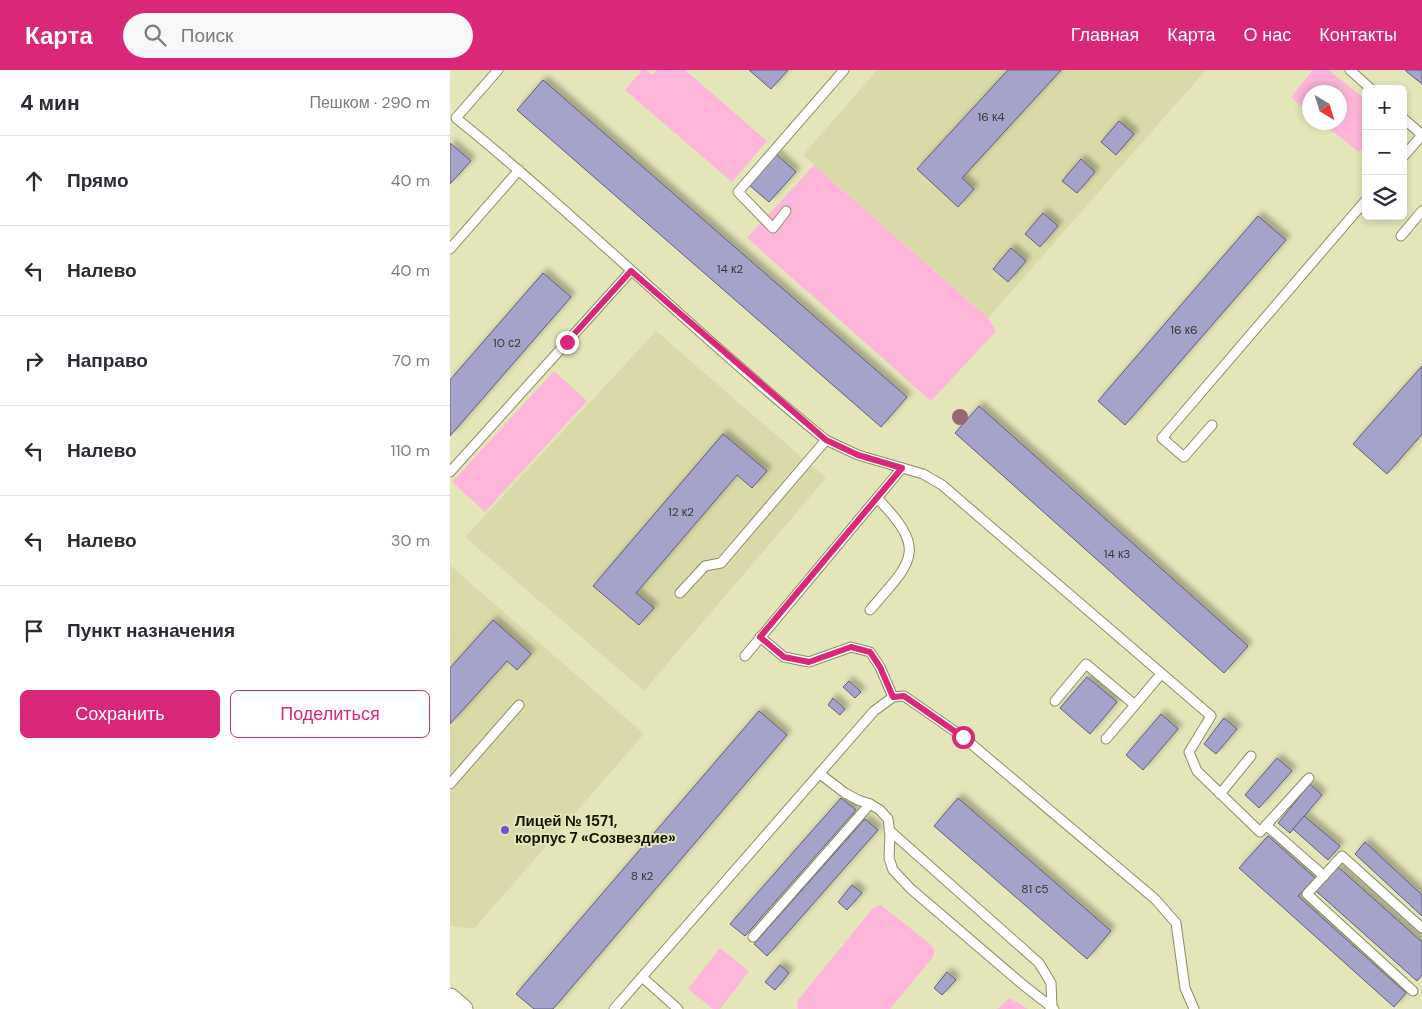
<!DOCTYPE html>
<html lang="ru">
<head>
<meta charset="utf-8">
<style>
	body { margin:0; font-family:"DM Sans",sans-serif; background:#f7f7f7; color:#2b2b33 }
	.controls { position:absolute; right:15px; top:15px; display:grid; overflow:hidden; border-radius:8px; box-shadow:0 2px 8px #0003 }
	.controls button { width:45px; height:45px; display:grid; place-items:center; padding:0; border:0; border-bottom:1px solid #e1e1e2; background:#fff; color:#2b2b33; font:25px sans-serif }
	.compass { position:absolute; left:852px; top:15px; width:45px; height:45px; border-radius:50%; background:#fff; box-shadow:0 2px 8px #0003; rotate:142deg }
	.stop { position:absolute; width:15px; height:15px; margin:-11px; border:4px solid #db2777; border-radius:50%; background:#fff }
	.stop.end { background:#db2777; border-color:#fff; box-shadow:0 1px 5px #0008 }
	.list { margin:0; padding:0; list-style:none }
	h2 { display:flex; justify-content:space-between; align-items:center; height:65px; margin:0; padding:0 20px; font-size:21px }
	h2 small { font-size:16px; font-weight:400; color:#7c7c81 }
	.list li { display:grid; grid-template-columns:32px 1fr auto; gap:15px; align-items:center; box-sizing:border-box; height:90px; padding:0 20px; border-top:1px solid #e1e1e2 }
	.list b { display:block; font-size:19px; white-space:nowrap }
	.list em { font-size:16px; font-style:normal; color:#7c7c81 }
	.actions { display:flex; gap:10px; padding:15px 20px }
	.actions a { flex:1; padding:11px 0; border:1px solid #db2777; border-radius:8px; text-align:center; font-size:18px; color:#db2777 }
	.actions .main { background:#db2777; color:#fff }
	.icon { flex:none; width:28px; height:28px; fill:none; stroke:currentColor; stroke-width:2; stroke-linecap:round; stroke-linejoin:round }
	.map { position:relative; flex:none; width:972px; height:939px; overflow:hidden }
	header { display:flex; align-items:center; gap:30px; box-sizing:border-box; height:70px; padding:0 25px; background:#db2777; color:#fff }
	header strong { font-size:24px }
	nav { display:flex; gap:28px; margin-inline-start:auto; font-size:18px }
	.search { width:350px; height:45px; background:#f7f7f7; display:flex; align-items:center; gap:12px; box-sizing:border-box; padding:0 18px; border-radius:28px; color:#7c7c81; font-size:19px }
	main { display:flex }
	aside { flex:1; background:#fff }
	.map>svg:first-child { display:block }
</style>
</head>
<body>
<header>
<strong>Карта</strong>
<div class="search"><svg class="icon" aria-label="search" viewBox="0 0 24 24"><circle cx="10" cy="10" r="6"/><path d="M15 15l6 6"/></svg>Поиск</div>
<nav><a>Главная</a><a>Карта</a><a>О нас</a><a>Контакты</a></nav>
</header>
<main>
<aside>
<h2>4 мин<small>Пешком · 290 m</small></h2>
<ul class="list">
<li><svg class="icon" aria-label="ahead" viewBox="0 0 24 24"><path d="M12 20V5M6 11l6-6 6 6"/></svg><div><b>Прямо</b></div><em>40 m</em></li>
<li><svg class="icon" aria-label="left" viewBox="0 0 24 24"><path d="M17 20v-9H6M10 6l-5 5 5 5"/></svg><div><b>Налево</b></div><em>40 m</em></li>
<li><svg class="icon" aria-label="right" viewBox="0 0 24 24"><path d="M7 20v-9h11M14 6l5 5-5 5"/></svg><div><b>Направо</b></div><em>70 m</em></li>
<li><svg class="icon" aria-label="left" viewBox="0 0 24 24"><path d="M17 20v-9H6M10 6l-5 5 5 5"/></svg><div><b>Налево</b></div><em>110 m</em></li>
<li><svg class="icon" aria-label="left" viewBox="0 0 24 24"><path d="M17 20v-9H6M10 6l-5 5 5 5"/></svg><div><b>Налево</b></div><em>30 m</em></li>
<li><svg class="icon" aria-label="arrive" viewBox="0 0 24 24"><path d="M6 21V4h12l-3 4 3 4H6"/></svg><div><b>Пункт назначения</b></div></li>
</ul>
<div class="actions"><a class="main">Сохранить</a><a>Поделиться</a></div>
</aside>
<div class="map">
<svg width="972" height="939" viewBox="0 0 972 939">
	<defs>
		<filter id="shadow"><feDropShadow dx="4.5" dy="-4.5" stdDeviation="2.5" flood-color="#0004"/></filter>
	</defs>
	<rect width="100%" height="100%" fill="#e5e5ba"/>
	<g fill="#dadaa9">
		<path d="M427,0H756L538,248L353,85Z"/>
		<path d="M206,261L376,408L194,621L15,467Z"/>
		<path d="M0,495L194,664L24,859L0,856Z"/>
	</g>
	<g fill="#fdb6da">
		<path d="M192,0H196L202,5L207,0H235L317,71L282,112L175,20Z"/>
		<path d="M863,0H879L916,30V74L909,82L872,53L889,52V22H859V42L841,27Z"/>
		<path d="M364,95L538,248L546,261L481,331L297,168Z"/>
		<path d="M104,301L137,331L35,442L2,412Z"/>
		<path d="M431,835L480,874C484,878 485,881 483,887L440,939H348L347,934L348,930L423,838Z"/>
		<path d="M270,878L299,901L270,939H263L238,919Z"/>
		<path d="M560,928L578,939H547Z"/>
	</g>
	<g fill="#a5a3c9" stroke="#5f5d80" filter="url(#shadow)">
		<path d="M299,0H338L321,19Z"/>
		<path d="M558,0H611L512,108L524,119L508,137L467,99Z"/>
		<path d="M955,0H972V14L957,2Z"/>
		<path d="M93,10L457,327L431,357L67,40Z"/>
		<path d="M669,51L684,64L666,85L651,72Z"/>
		<path d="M0,73L21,91L0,114Z"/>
		<path d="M326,84L346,102L319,132L299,115Z"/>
		<path d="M631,89L645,102L627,123L612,111Z"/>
		<path d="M593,143L608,156L590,177L575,164Z"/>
		<path d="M808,146L836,170L675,355L648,331Z"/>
		<path d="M561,178L576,191L558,212L543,199Z"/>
		<path d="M93,203L121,227L0,366V310Z"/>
		<path d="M972,296V364L937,404L903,374Z"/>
		<path d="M529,336L798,576L774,603L505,363Z"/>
		<path d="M273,364L317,401L302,418L287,405L186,523L204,538L189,555L143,516Z"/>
		<path d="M43,550L81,584L67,600L57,591L0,654V598Z"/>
		<path d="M637,607L667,632L640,664L610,638Z"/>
		<path d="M399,611L411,622L405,628L393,617Z"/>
		<path d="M383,628L395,639L390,645L378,635Z"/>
		<path d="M309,641L337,665L103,939H84L66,924Z"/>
		<path d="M711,644L728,659L693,700L676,685Z"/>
		<path d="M774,648L787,659L766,684L754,674Z"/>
		<path d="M827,688L842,701L809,738L795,725Z"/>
		<path d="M860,714L872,725L840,763L828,753Z"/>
		<path d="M391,728L406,740L295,866L280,854Z"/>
		<path d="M508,728L661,861L637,889L484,756Z"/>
		<path d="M854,746L890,776L878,790L843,759Z"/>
		<path d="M415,749L428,760L317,886L304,874Z"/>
		<path d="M818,766L865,808L848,826L956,923L944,937L789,798Z"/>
		<path d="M915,772L972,825V846L905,784Z"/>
		<path d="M888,797L972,872V905L967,911L866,821Z"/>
		<path d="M402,815L412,823L397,840L388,832Z"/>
		<path d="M330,895L339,903L325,920L315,912Z"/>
		<path d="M497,902L506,910L492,925L484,918Z"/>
	</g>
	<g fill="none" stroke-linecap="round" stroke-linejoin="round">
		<g stroke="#8c8b64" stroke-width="11">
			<g id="lane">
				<path d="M48,0L6,48C133,151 249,267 376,370L408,385L473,404L492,415L761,646L739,682L747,701L810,762L859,708"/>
				<path d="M900,0L921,19"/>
				<path d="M953,48L972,65"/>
				<path d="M953,87L972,65"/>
				<path d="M336,141L323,158L288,122L394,0"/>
				<path d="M951,166L972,141"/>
				<path d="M0,179L69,100"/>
				<path d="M762,355L734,387L712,368L916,130"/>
				<path d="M0,402L181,201"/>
				<path d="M230,523L255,496L271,493L376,370"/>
				<path d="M420,540C462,491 479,481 427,428"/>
				<path d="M310,567L334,587L359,592L401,577L420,582L430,597L443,627"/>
				<path d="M295,586L452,398"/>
				<path d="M605,631L636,594L685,635L711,604"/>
				<path d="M656,669L685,635"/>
				<path d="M370,704L395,723L408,730L420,734L430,740L438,749L440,764L439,788L443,800L461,819L572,914L604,939"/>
				<path d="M0,714L69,635"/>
				<path d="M770,724L801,686"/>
				<path d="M816,755L874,806"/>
				<path d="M439,760L589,893L601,913L602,937L600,939"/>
				<path d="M303,867L420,734"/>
				<path d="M192,907L228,939"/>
				<path d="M963,921L857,824L892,786L972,858"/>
				<path d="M164,939L424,641L443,627L454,626L513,667L705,829L726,853L735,918L744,939"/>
			</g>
		</g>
		<g stroke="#8c8b64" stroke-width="21">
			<path id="street" d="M0,928L13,939"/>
		</g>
		<use href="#lane" stroke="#fff" stroke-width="9"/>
		<use href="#street" stroke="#fff" stroke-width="19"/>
	</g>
	<circle fill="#976774" cx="510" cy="347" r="8"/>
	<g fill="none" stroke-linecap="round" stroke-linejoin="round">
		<path stroke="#db2777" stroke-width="6" d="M117,272L181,201L376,370L408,385L452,398L310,567L334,587L359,592L401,577L420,582L430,597L443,627L454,626L513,667"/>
	</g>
	<circle fill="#6c55ce" stroke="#e5e5ba" stroke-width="2" cx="55" cy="760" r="5"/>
	<g text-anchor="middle" stroke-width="4" stroke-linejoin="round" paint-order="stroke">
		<g font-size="12" fill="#383836">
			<text x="541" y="51">16 к4</text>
			<text x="280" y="203">14 к2</text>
			<text x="734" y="264">16 к6</text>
			<text x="57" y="277">10 с2</text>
			<text x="231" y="446">12 к2</text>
			<text x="667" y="488">14 к3</text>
			<text x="192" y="810">8 к2</text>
			<text x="585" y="823">81 с5</text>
		</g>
		<g font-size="15" font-weight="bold" fill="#141405" stroke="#e5e5ba" text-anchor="start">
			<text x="65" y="756">Лицей № 1571,<tspan x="65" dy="17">корпус 7 «Созвездие»</tspan></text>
		</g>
	</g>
</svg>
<div class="controls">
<button>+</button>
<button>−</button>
<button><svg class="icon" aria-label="layers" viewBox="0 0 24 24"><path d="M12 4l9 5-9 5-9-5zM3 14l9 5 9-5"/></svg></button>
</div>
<svg class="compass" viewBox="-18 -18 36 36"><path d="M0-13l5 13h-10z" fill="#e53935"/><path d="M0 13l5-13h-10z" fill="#7c7c81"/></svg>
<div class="stop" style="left:513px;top:667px"></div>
<div class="stop end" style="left:117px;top:272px"></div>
</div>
</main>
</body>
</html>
